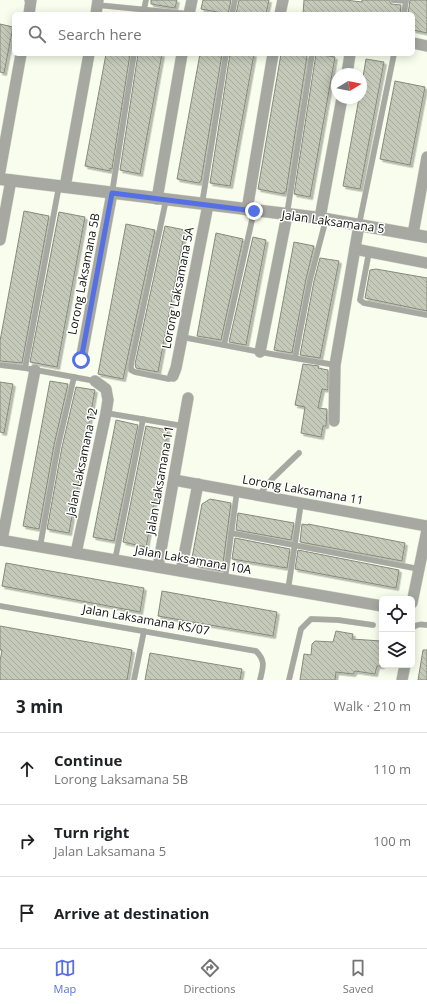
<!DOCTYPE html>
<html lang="en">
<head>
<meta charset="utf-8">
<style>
	body { margin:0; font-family:"Open Sans",sans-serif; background:#f2f2f2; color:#202124 }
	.controls { position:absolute; right:12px; bottom:12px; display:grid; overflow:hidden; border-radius:6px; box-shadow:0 2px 10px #0003 }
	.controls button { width:36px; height:36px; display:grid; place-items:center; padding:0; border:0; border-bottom:1px solid #e0e0e0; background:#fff; color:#202124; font:20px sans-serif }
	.compass { position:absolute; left:331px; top:68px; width:36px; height:36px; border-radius:50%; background:#fff; box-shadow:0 2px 10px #0003; rotate:80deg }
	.stop { position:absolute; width:12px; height:12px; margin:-9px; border:3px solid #5570e5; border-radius:50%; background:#fff }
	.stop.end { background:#5570e5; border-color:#fff; box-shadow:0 1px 4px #0008 }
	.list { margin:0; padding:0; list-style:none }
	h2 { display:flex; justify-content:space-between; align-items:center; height:52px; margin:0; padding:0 16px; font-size:17px }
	h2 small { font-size:13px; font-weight:400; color:#757577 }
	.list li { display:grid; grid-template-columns:26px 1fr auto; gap:12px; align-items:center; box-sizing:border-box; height:72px; padding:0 16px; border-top:1px solid #e0e0e0 }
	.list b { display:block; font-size:15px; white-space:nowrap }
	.list p { margin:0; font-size:13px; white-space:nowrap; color:#757577 }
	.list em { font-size:13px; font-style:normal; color:#757577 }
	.icon { flex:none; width:22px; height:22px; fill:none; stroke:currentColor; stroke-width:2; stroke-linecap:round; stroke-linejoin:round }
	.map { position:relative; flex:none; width:427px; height:680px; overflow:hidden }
	.search { position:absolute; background:#fff; box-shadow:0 2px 10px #0003; left:12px; right:12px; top:12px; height:44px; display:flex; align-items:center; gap:10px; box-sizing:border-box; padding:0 14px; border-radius:6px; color:#757577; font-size:15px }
	.sheet { height:268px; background:#fff }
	nav { display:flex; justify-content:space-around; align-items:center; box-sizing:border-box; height:56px; border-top:1px solid #e0e0e0; background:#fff; font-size:11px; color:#757577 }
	nav a { display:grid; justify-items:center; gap:2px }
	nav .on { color:#5570e5 }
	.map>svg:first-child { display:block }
</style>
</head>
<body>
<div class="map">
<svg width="427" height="680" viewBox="0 0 427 680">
	<defs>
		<pattern id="building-back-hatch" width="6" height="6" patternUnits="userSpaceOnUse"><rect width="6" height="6" fill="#c4c9b9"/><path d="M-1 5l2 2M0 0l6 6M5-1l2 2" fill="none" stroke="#a7ac9e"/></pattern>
		<filter id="shadow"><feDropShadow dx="2.5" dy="2.5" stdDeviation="0" flood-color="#0004"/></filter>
	</defs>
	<rect width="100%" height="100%" fill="#f9fded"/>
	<g fill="url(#building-back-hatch)" stroke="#858a7b" filter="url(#shadow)">
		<path d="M151,0H177L175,8L151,4Z"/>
		<path d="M203,0H231L228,14L201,9Z"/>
		<path d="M239,0H269L266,14H236Z"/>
		<path d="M304,0H345L362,2V0H389L391,4L401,5L400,14H303Z"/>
		<path d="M410,0H427V33L413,30V14H408Z"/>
		<path d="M0,24L13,27L4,73L0,72Z"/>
		<path d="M106,54H130L112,169L110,168V171L85,166Z"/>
		<path d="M138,54H162L140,174L120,170Z"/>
		<path d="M200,54H222L201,181H200L199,183L177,179Z"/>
		<path d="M230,54H254L230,186L210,183Z"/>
		<path d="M281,54H297L307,56L286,192H284V194L258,189Z"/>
		<path d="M316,54L335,57L310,197L294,194Z"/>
		<path d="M366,59L384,62L360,189L343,186L359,98H361V89Z"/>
		<path d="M395,81L425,87L410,165L380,159Z"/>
		<path d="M24,211L49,216L22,363L0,361V341Z"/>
		<path d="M59,212L85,217L57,367L30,362Z"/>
		<path d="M126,224L155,230L123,379L98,374Z"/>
		<path d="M165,226L185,230L158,372L136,368L135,364Z"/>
		<path d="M216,233L243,239L221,340L197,336Z"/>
		<path d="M253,237L266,240L246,345L229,342Z"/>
		<path d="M294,242L314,246L306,279L292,353L274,350Z"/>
		<path d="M320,258L339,261L320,358L300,355L314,281Z"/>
		<path d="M376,269L427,278V311L365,298L370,270Z"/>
		<path d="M303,364L319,366L318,368L328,370V390L322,389L318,408L327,409L326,426H323L321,437L301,433L305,407L295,405Z"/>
		<path d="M50,381L68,384L54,445L39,529L23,526Z"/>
		<path d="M0,382L13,384L4,433L0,432Z"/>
		<path d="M76,387L95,390L69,533L47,529L62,447Z"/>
		<path d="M116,420L138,425L114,541L93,537Z"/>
		<path d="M146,426L168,430L146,547L123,542Z"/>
		<path d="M210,499L231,503L222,571L197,566L192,558L202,504Z"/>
		<path d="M238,513L294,523L291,540L236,530Z"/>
		<path d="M302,524L308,525V524L405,543L402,561L300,542Z"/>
		<path d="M235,538L290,549L287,568L232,559Z"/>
		<path d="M298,550L399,570L396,588L295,569Z"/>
		<path d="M6,563L144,588L140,612L2,586Z"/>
		<path d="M162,591L277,612L273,636L158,616Z"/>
		<path d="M0,626L132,650L127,680H0V661L2,650H0Z"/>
		<path d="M336,631L353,634L352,639L381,641L380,649H382V666H377L375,674L355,671L353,674L336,672L335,680H300L304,654L311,655L312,644L315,641L333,642Z"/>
		<path d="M423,650H427V680H418Z"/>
		<path d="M150,653L242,669L240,680H145Z"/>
	</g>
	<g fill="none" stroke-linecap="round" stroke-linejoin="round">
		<g stroke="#d4d8c9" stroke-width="6">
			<g id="service">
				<path d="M393,0L406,1"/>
				<path d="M97,5L189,14"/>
				<path d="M143,14L146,0"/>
				<path d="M232,14L235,0"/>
				<path d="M404,14L406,0"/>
				<path d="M112,193L134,54"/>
				<path d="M166,200L131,364V370L135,372L169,379L173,376"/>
				<path d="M202,204L226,54"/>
				<path d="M287,214L312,54"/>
				<path d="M359,225L394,54"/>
				<path d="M369,252L360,300L364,303L427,315"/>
				<path d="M182,337L260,352L335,365"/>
				<path d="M224,345L254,211"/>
				<path d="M295,358L310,280L326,219"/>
				<path d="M0,365L25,368L95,381"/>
				<path d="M25,368L59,186"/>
				<path d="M106,413L183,426"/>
				<path d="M259,495L273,478L299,453"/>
				<path d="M231,533L419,569"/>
				<path d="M40,547L58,446L74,377"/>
				<path d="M115,560L143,419"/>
				<path d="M225,579L237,491"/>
				<path d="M288,590L301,503"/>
				<path d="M0,606L256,651C266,661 263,667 260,680"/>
				<path d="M412,628C417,624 421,624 427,625"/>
				<path d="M134,680L144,631"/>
				<path d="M289,680L301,629L311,619L338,620L373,625"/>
			</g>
		</g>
		<g stroke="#d4d8c9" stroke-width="12">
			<g id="minor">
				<path d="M29,14L31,0H30"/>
				<path d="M96,14L98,0"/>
				<path d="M189,14L192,0"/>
				<path d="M280,14L283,0"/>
				<path d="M413,43L427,46"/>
				<path d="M347,74L350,54"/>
				<path d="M0,171L21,54"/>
				<path d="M65,187L89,54"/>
				<path d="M157,199L182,54"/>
				<path d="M247,210L273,54"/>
				<path d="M320,218L342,98"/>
				<path d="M413,234L427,157"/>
				<path d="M0,240L11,180"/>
				<path d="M355,249L427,263"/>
				<path d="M260,352L287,215"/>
				<path d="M81,360L112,193"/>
				<path d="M173,376L176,368L208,205"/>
				<path d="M334,421L335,365L359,225"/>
				<path d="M174,480L427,526"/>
				<path d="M0,540L382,606"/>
				<path d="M2,540L35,370"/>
				<path d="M76,553L106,413L108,400L106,389L95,381"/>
				<path d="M158,567L188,398"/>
				<path d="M181,571L198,484"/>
				<path d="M412,603L427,530"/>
				<path d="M402,680L405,665"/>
			</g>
		</g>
		<g stroke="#d4d8c9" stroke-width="13">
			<path id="tertiary" d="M0,179L320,218L427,237"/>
		</g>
		<use href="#service" stroke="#a6a8a1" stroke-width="5.5"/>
		<use href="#minor" stroke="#a6a8a1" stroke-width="11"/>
		<use href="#tertiary" stroke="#a6a8a1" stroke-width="12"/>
	</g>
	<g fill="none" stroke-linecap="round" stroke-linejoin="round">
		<path stroke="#5570e5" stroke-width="5" d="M81,360L112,193L254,211"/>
	</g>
	<g text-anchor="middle" stroke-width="3" stroke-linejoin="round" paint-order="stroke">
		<g font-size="12" fill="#12130e" stroke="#fff">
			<text transform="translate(333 222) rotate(8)" y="4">Jalan Laksamana 5</text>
			<text transform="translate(84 274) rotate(-79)" y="4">Lorong Laksamana 5B</text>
			<text transform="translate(178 288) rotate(-79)" y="4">Lorong Laksamana 5A</text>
			<text transform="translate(82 462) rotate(-78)" y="4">Jalan Laksamana 12</text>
			<text transform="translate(160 480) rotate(-80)" y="4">Jalan Laksamana 11</text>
			<text transform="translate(303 490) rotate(10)" y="4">Lorong Laksamana 11</text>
			<text transform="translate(193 560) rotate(10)" y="4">Jalan Laksamana 10A</text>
			<text transform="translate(146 620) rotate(10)" y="4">Jalan Laksamana KS/07</text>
		</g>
	</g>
</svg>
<div class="controls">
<button><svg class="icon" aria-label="locate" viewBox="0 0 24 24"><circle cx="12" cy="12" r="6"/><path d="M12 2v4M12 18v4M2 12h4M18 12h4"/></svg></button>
<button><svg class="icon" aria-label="layers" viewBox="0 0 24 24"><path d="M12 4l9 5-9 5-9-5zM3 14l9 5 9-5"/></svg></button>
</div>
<svg class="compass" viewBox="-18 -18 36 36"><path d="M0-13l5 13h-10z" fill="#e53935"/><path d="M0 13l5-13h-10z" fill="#757577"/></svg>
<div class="stop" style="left:81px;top:360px"></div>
<div class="stop end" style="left:254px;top:211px"></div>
<div class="search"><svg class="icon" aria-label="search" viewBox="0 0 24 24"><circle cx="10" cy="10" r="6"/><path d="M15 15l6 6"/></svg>Search here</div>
</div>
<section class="sheet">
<h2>3 min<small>Walk · 210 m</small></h2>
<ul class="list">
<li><svg class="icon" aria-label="ahead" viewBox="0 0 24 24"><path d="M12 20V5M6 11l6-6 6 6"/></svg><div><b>Continue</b><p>Lorong Laksamana 5B</p></div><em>110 m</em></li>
<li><svg class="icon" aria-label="right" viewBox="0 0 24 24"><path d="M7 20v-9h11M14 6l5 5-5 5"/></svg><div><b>Turn right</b><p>Jalan Laksamana 5</p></div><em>100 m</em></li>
<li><svg class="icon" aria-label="arrive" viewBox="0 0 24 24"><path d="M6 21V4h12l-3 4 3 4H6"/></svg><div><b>Arrive at destination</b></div></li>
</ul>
</section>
<nav>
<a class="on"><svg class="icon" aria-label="map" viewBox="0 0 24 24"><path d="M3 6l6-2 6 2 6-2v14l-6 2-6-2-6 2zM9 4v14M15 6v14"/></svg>Map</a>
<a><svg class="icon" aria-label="directions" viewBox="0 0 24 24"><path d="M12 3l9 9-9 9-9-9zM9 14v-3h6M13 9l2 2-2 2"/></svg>Directions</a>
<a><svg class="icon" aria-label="saved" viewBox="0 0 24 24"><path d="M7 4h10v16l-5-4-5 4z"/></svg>Saved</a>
</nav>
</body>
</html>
